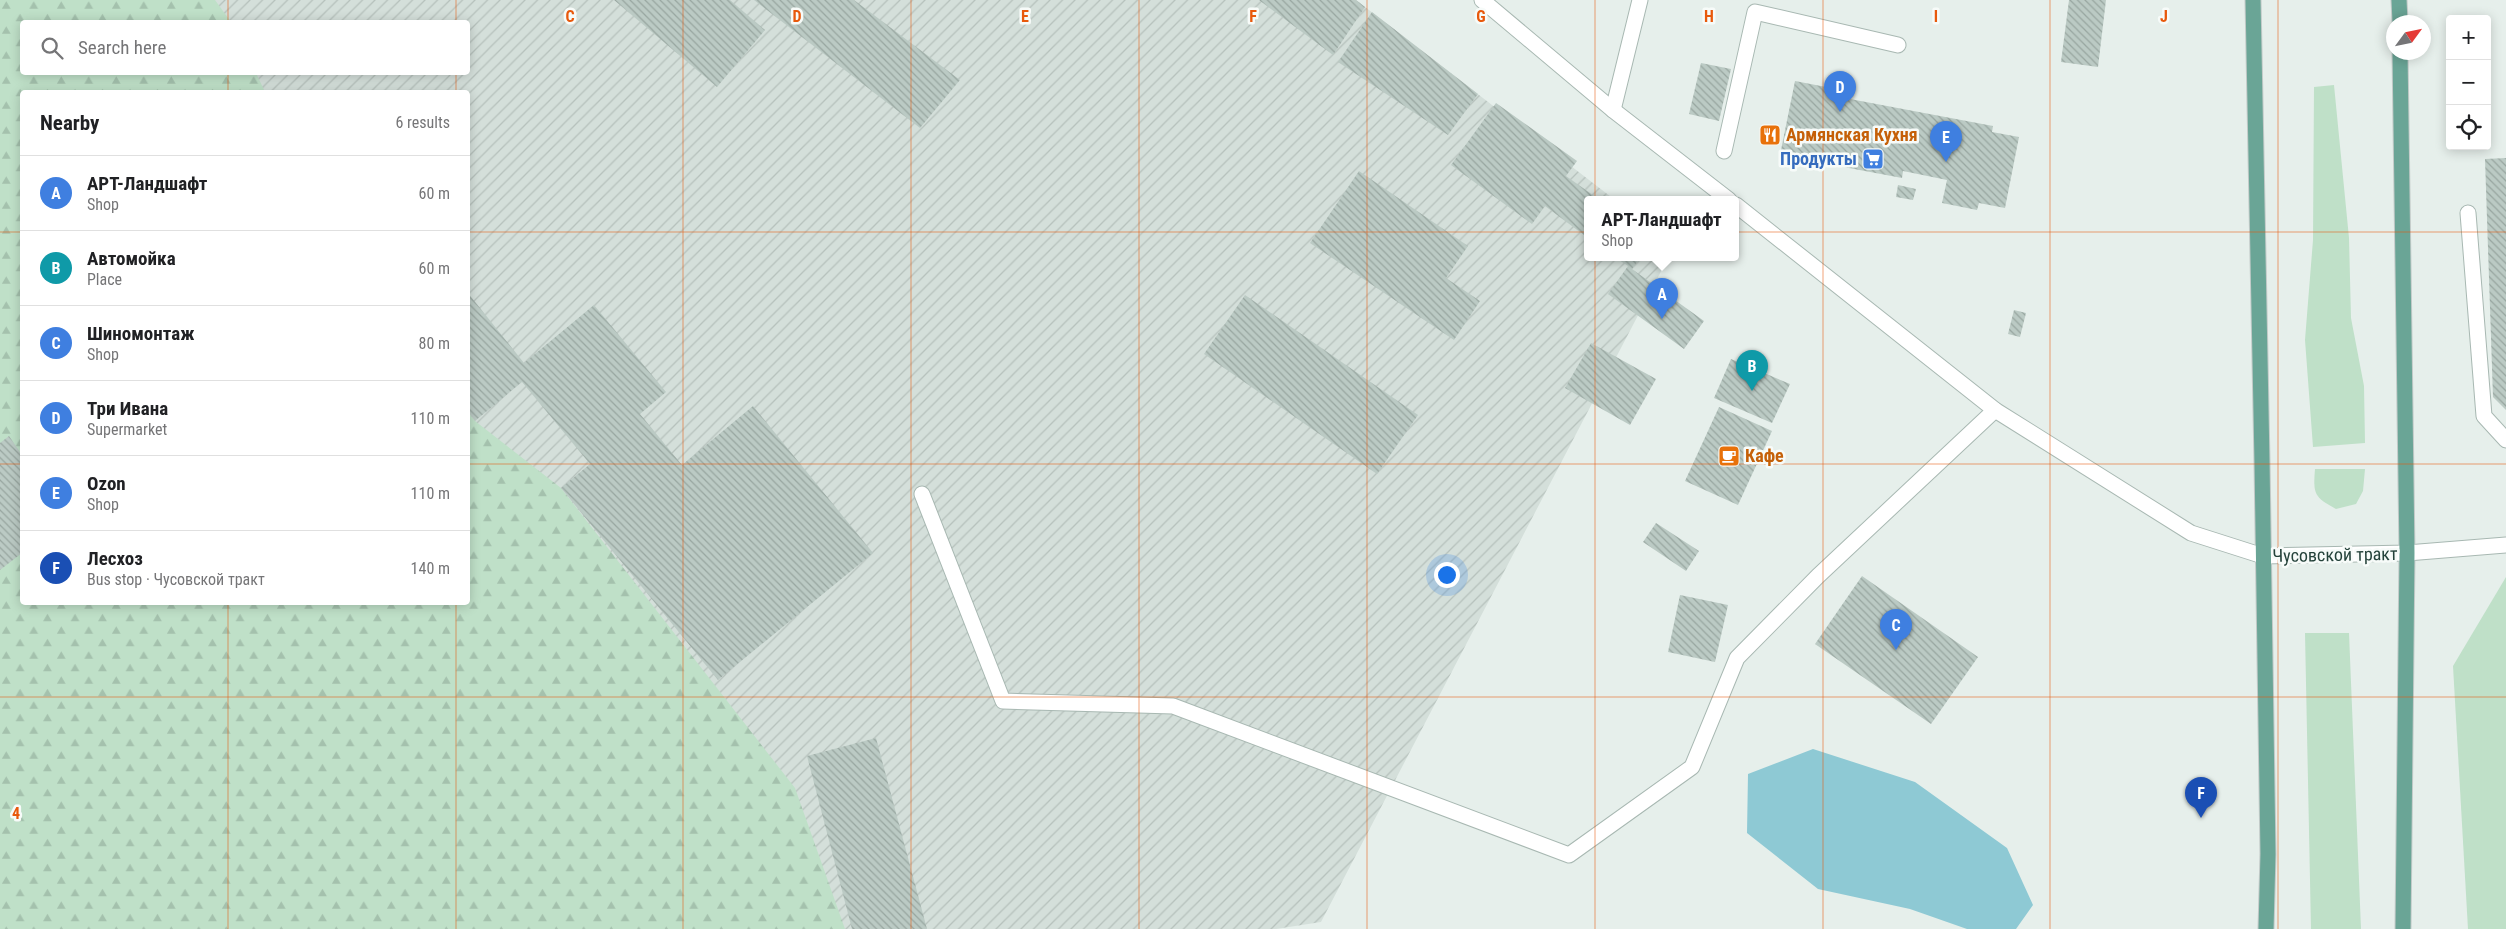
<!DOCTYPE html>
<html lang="en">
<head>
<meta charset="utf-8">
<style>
	body { margin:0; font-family:"Roboto Condensed",sans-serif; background:#f6f6f6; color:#202124 }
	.controls { position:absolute; right:15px; top:15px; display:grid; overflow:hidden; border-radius:5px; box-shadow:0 2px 12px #0003 }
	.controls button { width:45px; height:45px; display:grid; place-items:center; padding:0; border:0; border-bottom:1px solid #e0e0e0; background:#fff; color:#202124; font:25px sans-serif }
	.compass { position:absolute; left:2386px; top:15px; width:45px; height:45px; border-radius:50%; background:#fff; box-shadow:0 2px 12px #0003; rotate:57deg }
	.you { position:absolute; left:1446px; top:574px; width:18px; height:18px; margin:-12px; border:4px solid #fff; border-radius:50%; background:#1a73e8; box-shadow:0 0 0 8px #1a73e833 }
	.badge { display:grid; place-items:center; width:32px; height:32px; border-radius:50%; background:#7f4e3f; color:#fff; font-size:16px; font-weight:700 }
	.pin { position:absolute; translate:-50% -41px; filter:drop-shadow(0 1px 2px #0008) }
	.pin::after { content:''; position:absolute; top:26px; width:18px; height:15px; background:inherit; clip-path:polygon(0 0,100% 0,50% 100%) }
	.popup { position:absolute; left:1584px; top:196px; width:155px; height:65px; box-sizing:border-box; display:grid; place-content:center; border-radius:5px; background:#fff; filter:drop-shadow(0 1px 4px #0005); font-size:16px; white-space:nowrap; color:#757577 }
	.popup b { font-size:19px; color:#202124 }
	.popup::after { content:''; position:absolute; left:50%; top:100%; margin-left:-10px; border:10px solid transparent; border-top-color:#fff }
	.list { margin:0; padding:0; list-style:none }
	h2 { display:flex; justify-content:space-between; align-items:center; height:65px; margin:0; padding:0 20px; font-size:21px }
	h2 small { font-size:16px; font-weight:400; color:#757577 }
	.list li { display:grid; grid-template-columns:32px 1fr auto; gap:15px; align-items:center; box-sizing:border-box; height:75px; padding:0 20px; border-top:1px solid #e0e0e0 }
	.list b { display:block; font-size:19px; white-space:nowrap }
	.list p { margin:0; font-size:16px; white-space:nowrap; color:#757577 }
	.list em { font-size:16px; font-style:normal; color:#757577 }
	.icon { flex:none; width:28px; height:28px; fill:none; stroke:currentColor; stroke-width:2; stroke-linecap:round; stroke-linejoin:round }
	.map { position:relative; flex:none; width:2506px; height:929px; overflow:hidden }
	.search { position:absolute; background:#fff; box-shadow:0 2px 12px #0003; left:20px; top:20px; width:450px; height:55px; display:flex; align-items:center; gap:12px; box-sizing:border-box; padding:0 18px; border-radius:5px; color:#757577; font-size:19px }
	.panel { position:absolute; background:#fff; box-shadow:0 2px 12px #0003; left:20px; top:90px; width:450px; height:515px; border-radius:5px }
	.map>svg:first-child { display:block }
</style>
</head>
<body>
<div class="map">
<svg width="2506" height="929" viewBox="0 0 2506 929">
	<defs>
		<pattern id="industrial-furrows" width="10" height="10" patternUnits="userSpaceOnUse" patternTransform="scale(1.25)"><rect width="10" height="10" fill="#d4dfda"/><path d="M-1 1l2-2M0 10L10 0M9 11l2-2" fill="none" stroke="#b6c1bc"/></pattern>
		<pattern id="forest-firs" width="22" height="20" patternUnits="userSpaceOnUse" patternTransform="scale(1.25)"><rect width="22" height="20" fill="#bfe0c8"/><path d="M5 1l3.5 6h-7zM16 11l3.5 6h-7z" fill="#a4c1ad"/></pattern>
		<pattern id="building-back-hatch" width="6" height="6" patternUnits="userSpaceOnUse" patternTransform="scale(1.25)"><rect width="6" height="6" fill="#bbcac4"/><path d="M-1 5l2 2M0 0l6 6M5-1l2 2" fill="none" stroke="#98a6a0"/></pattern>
	</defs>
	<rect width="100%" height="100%" fill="#e6efeb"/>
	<path fill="url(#industrial-furrows)" d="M25,0H1356L1615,200H1588V258H1668L1321,922L1276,929H751L468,471V92H112L93,73L468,72V22H46Z"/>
	<g fill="#bfe0c8">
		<path d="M2334,85L2349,238L2351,318L2364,386L2365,443L2313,447L2305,340L2313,240L2314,87Z"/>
		<path d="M2315,469H2365L2363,491L2356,504L2336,509C2314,497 2313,494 2315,469Z"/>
		<path d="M2506,577V929H2468L2453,666Z"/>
		<path d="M2305,633H2349L2361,929H2311Z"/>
	</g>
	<path fill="url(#forest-firs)" d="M0,0H215L231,22H22V72L256,73L265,92H22V602H468V412L475,421L561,488L795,788L845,929H0Z"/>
	<path fill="#8ec9d4" d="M1813,749L1915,782L2007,848L2033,905L2016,929H1967L1910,909L1818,889L1747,833L1748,774Z"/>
	<g fill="url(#building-back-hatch)">
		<path d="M614,0H730L765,30L717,87Z"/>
		<path d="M754,0H854L960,80L920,128Z"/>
		<path d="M1259,0H1356L1365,7L1333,55Z"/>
		<path d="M2069,0H2106L2098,67L2061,62Z"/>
		<path d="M1372,12L1478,94L1448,135L1338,62Z"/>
		<path d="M1701,63L1731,69L1719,121L1689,114Z"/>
		<path d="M1795,81L1852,92L1850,99L1993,126L1992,132L2019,137L2005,208L1979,203L1977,210L1942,203L1947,180L1903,171L1902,178L1780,155Z"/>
		<path d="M1496,103L1577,161L1566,176L1600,200H1588V238L1545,206L1532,224L1451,165Z"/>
		<path d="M2506,158V410L2493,397L2485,159Z"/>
		<path d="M1359,171L1468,246L1446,278L1480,301L1454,340L1310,243Z"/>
		<path d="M1898,185L1916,189L1913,200L1896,197Z"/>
		<path d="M1616,258H1640L1632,269L1704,321L1684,349L1608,294L1628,266Z"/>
		<path d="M468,293L524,363L594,305L666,392L640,414L682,465L753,406L873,553L718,680L561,488L590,464L522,382L475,421L468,412Z"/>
		<path d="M1245,295L1418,415L1377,474L1204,354Z"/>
		<path d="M2014,310L2026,313L2020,337L2008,334Z"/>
		<path d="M1591,343L1656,379L1630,425L1565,388Z"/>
		<path d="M1731,359L1790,384L1772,423L1714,398Z"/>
		<path d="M1719,407L1772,431L1738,505L1685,481Z"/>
		<path d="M9,436L22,455V553L0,570V443Z"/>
		<path d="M1656,523L1699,551L1686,571L1643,542Z"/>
		<path d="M1862,576L1978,657L1931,724L1815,644Z"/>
		<path d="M1680,595L1728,605L1715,662L1668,652Z"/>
		<path d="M876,738L927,929H852L807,756Z"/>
	</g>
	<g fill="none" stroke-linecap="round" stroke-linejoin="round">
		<g stroke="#a8b8b2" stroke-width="17">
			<g id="minor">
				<path d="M1482,0L1613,110L1729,200"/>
				<path d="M1613,110L1640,0"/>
				<path d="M1724,151L1755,12L1898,45"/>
				<path d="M1736,205L1995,410L2191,533L2263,556L2407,553L2506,545"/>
				<path d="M2468,213L2484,416L2506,440"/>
				<path d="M922,494L1003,701L1173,706L1569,855L1692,767L1737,658L1818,576L1995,410"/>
			</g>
		</g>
		<g stroke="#c2cac8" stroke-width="17">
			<g id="major">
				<path d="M2253,0L2262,462L2268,854L2266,929"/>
				<path d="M2399,0L2400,22"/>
				<path d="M2400,52L2407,553L2403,929"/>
			</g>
		</g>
		<use href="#minor" stroke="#fff" stroke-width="15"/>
		<use href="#major" stroke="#6aa596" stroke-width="15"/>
	</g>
	<path fill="none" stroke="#e8590c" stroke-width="1" stroke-opacity="0.55" d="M228,0V22M456,0V22M683,0V929M911,0V929M1139,0V929M1367,0V929M1595,0V929M1823,0V929M2050,0V929M2278,0V929M228,72V92M456,72V92M0,232H22M468,232H2506M0,464H22M468,464H2506M228,602V929M456,602V929M0,697H2506"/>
	<defs>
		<g id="restaurant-square" transform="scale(1.125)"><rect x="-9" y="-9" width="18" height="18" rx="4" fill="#e8710a" stroke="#f7fbf9"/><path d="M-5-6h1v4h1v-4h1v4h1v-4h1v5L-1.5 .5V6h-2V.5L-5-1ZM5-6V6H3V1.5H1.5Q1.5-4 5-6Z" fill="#fff"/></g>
		<g id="supermarket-square" transform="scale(1.125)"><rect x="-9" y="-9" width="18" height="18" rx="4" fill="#3f7fe0" stroke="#f7fbf9"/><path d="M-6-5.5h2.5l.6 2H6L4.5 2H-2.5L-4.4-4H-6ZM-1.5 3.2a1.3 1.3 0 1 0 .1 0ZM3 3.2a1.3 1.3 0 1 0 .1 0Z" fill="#fff"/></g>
		<g id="cafe-square" transform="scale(1.125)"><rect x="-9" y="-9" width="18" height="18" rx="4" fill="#e8710a" stroke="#f7fbf9"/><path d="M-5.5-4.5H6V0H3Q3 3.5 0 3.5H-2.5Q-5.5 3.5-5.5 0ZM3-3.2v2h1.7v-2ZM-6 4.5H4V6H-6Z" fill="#fff"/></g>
	</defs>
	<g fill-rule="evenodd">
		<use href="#restaurant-square" x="1770" y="135"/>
		<use href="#supermarket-square" x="1873" y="159"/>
		<use href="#cafe-square" x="1729" y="456"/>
	</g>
	<g text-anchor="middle" stroke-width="5" stroke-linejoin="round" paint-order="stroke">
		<g font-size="18" font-weight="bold" fill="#c56008" stroke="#f7fbf9" text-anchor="start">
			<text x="1786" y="141">Армянская Кухня</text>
			<text x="1745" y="462">Кафе</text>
		</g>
		<g font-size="18" font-weight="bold" fill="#366cbe" stroke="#f7fbf9" text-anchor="end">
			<text x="1857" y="165">Продукты</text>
		</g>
		<g font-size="18" fill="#24423a" stroke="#f7fbf9">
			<text transform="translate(2335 555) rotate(-1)" y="6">Чусовской тракт</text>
		</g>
	</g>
	<g font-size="16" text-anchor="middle" font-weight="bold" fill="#e8590c" stroke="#f7fbf9" stroke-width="5" stroke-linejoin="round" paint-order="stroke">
		<text x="570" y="22">C</text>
		<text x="797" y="22">D</text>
		<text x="1025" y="22">E</text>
		<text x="1253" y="22">F</text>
		<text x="1481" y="22">G</text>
		<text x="1709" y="22">H</text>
		<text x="1936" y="22">I</text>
		<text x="2164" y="22">J</text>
		<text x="16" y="819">4</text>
	</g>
</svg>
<div class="controls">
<button>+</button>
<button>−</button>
<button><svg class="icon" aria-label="locate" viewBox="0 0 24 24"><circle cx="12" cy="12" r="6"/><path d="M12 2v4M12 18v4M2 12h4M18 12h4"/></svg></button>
</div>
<svg class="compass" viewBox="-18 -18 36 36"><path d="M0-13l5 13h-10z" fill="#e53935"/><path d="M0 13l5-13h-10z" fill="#757577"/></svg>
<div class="you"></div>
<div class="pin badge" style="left:1662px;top:319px;background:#3f7fe0">A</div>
<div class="popup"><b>АРТ-Ландшафт</b>Shop</div>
<div class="pin badge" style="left:1752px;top:391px;background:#0f9aa8">B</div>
<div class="pin badge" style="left:1896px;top:650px;background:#3f7fe0">C</div>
<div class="pin badge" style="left:1840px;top:112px;background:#3f7fe0">D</div>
<div class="pin badge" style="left:1946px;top:162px;background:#3f7fe0">E</div>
<div class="pin badge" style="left:2201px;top:818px;background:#1a4fb4">F</div>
<div class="search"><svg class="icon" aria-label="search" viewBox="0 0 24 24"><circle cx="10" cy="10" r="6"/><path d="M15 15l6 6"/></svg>Search here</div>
<section class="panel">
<h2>Nearby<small>6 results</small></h2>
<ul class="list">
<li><span class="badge" style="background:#3f7fe0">A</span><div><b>АРТ-Ландшафт</b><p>Shop</p></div><em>60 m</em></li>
<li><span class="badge" style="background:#0f9aa8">B</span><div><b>Автомойка</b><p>Place</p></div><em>60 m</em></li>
<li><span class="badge" style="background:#3f7fe0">C</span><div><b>Шиномонтаж</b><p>Shop</p></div><em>80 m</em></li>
<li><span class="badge" style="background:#3f7fe0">D</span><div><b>Три Ивана</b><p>Supermarket</p></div><em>110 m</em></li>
<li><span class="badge" style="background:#3f7fe0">E</span><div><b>Ozon</b><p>Shop</p></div><em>110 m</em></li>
<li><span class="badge" style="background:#1a4fb4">F</span><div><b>Лесхоз</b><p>Bus stop · Чусовской тракт</p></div><em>140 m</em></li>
</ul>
</section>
</div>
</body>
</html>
